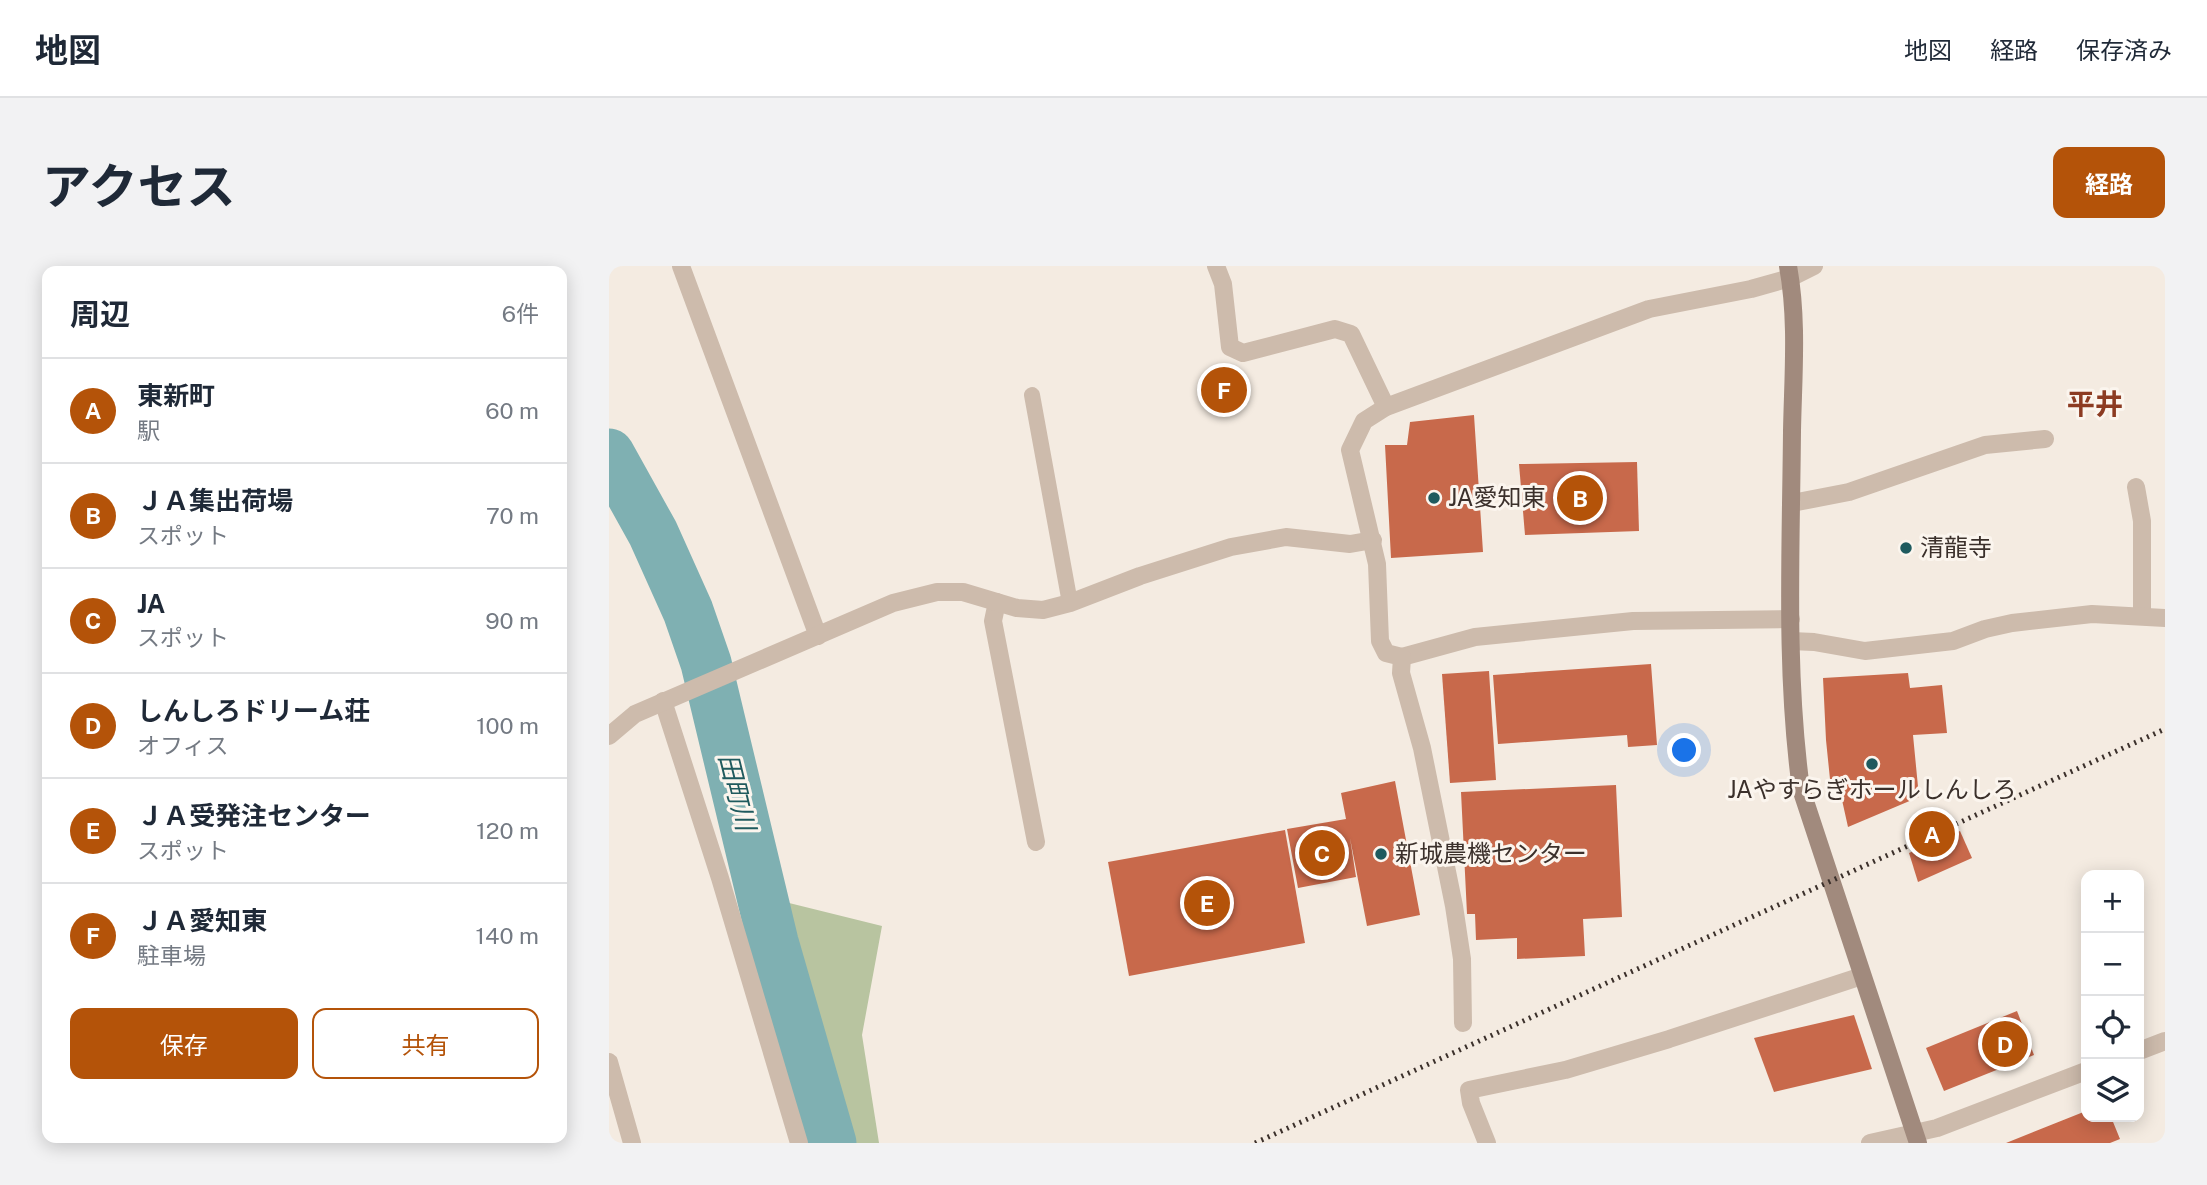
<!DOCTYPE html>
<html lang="ja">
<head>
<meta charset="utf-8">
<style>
	body { margin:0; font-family:"Public Sans","Noto Sans JP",sans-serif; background:#f2f2f3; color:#1f2937 }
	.controls { position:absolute; right:21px; bottom:21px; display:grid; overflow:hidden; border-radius:14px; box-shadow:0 4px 18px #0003 }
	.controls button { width:63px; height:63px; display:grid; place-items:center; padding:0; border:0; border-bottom:2px solid #e0e1e3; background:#fff; color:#1f2937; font:35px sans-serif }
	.you { position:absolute; left:1076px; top:485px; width:24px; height:24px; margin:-18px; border:5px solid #fff; border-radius:50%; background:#1a73e8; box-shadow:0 0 0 10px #1a73e833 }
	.badge { display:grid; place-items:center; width:46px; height:46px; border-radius:50%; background:#b45309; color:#fff; font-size:23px; font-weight:700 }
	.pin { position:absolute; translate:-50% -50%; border:4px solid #fff; box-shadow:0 2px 7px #0006 }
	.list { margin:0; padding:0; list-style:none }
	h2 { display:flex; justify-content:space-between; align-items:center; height:91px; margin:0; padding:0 28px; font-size:30px }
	h2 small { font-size:23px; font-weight:400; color:#747a83 }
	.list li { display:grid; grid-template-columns:46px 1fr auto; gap:21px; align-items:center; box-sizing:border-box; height:105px; padding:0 28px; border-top:2px solid #e0e1e3 }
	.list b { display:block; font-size:26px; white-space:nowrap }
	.list p { margin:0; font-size:23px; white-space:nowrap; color:#747a83 }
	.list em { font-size:23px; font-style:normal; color:#747a83 }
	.actions { display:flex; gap:14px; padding:21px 28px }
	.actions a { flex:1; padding:16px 0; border:2px solid #b45309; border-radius:14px; text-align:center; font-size:24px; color:#b45309 }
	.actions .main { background:#b45309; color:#fff }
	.icon { flex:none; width:38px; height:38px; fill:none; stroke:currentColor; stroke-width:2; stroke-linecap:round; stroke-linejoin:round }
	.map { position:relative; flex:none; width:1556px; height:877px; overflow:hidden; border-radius:14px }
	header { display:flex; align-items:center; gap:42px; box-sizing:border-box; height:98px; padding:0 35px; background:#fff; border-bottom:2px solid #e0e1e3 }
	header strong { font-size:33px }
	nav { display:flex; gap:38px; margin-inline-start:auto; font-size:24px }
	.intro { display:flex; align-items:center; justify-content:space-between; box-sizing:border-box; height:168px; padding:0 42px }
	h1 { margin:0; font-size:49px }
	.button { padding:18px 32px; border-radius:14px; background:#b45309; color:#fff; font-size:24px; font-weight:700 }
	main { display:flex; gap:42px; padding:0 42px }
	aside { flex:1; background:#fff; border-radius:14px; box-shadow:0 4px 18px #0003 }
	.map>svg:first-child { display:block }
</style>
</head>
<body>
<header>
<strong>地図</strong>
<nav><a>地図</a><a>経路</a><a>保存済み</a></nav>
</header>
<div class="intro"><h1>アクセス</h1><a class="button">経路</a></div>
<main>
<aside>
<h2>周辺<small>6件</small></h2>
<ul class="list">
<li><span class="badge">A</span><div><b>東新町</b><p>駅</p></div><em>60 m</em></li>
<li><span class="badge">B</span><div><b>ＪＡ集出荷場</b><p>スポット</p></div><em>70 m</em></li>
<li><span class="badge">C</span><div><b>JA</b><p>スポット</p></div><em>90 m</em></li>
<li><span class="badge">D</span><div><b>しんしろドリーム荘</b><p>オフィス</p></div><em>100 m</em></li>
<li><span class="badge">E</span><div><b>ＪＡ受発注センター</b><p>スポット</p></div><em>120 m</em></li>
<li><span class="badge">F</span><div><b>ＪＡ愛知東</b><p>駐車場</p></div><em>140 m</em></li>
</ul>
<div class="actions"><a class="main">保存</a><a>共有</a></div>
</aside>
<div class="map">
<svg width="1556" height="877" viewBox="0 0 1556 877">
	<rect width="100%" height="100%" fill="#f4ebe1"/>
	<path fill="#b8c4a0" d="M168,634L273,660L253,769L270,877H244Z"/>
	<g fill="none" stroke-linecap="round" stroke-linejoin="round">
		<path stroke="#7fb0b2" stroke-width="51" d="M0,188L44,267L79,345L97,397L164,676L222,877"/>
	</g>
	<g fill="#c8694b">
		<path d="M865,149L874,286L782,292L776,179H798L801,156Z"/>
		<path d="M1028,196L1030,265L916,269L910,198Z"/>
		<path d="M1042,398L1048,479L1019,481L1018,469L889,478L884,409Z"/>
		<path d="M880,405L887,514L841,517L833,408Z"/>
		<path d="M1299,407L1301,422L1333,419L1338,467L1304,469L1310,531L1239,561L1231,525L1222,523L1217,474L1214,412Z"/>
		<path d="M786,515L811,649L758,660L741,572L747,611L689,622L678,563L737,553L732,527Z"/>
		<path d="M1007,519L1013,651L974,653L976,690L908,693V672L867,674L866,648H858L852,526Z"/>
		<path d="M676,564L696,677L520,710L499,596Z"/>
		<path d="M1351,565L1363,592L1309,616L1300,587Z"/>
		<path d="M1408,745L1425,789L1335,825L1317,782Z"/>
		<path d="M1245,749L1263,803L1165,826L1145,772Z"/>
		<path d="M1477,845V851H1502L1511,873L1501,877H1397Z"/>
	</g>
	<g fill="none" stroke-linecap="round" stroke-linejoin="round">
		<path stroke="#cdbbac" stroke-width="16" d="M423,129L461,337"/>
		<g stroke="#cdbbac" stroke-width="18">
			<path d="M72,0L209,370"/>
			<path d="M607,0L614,18L621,81L634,87L726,63L742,68L777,141"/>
			<path d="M1527,221L1533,255V350"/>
			<path d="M1183,237L1240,226L1376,179L1436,173"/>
			<path d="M388,336L384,355L427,576"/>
			<path d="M1182,375L1205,376L1256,385L1344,375L1376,363L1403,357L1483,348L1556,352"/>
			<path d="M793,391L866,371L1024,355L1182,353"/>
			<path d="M54,435L111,612L190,877"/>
			<path d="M0,470L26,448L284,337L328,326H354L408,342L434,344L461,337L531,310L622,281L677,271L741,278L764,274"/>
			<path d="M854,757L853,693L845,640L813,482L792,407L793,391L777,387L771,375L768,298L741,184L755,155L777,141L1040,43L1142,23L1181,12L1205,0"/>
			<path d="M1530,785L1556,775"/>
			<path d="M0,796L23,877"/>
			<path d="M878,877L862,837L860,824L956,804L1060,773L1253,710"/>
			<path d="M1261,877L1328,862L1477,805"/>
		</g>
		<path stroke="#a18a7d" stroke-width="18" d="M1179,0C1189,54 1184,111 1183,165C1182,284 1176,405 1192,523L1309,877"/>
		<path stroke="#3b302b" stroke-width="5" stroke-dasharray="2 5" stroke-linecap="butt" d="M646,877L1556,463"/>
	</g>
	<g fill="#1f5a5e" stroke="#fbf5ee" stroke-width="2.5">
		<circle cx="825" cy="232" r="7"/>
		<circle cx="1297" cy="282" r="7"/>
		<circle cx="1263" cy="498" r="7"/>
		<circle cx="772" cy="588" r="7"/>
	</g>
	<g text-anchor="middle" stroke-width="6" stroke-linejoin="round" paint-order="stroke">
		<g font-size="24" fill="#3b302b" stroke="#fbf5ee" text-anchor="start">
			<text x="839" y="240">JA愛知東</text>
			<text x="1311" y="290">清龍寺</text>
			<text x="1263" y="532" text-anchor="middle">JAやすらぎホールしんしろ</text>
			<text x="786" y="596">新城農機センター</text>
		</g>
		<g font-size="26" font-style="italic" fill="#1f5a5e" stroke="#fbf5ee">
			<text transform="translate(128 526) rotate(76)" y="9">田町川</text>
		</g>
		<g font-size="28" font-weight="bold" fill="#8c3b22" stroke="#fbf5ee">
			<text x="1486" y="148">平井</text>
		</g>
	</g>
</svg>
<div class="controls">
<button>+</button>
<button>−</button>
<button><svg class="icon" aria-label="locate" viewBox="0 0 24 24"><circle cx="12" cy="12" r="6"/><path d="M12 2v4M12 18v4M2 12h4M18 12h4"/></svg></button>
<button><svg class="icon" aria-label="layers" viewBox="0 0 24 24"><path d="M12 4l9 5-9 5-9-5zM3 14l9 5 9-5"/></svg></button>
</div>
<div class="you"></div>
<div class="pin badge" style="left:1323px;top:568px">A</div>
<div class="pin badge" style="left:971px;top:232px">B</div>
<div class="pin badge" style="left:713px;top:587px">C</div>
<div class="pin badge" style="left:1396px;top:778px">D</div>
<div class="pin badge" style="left:598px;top:637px">E</div>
<div class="pin badge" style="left:615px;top:124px">F</div>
</div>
</main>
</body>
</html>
